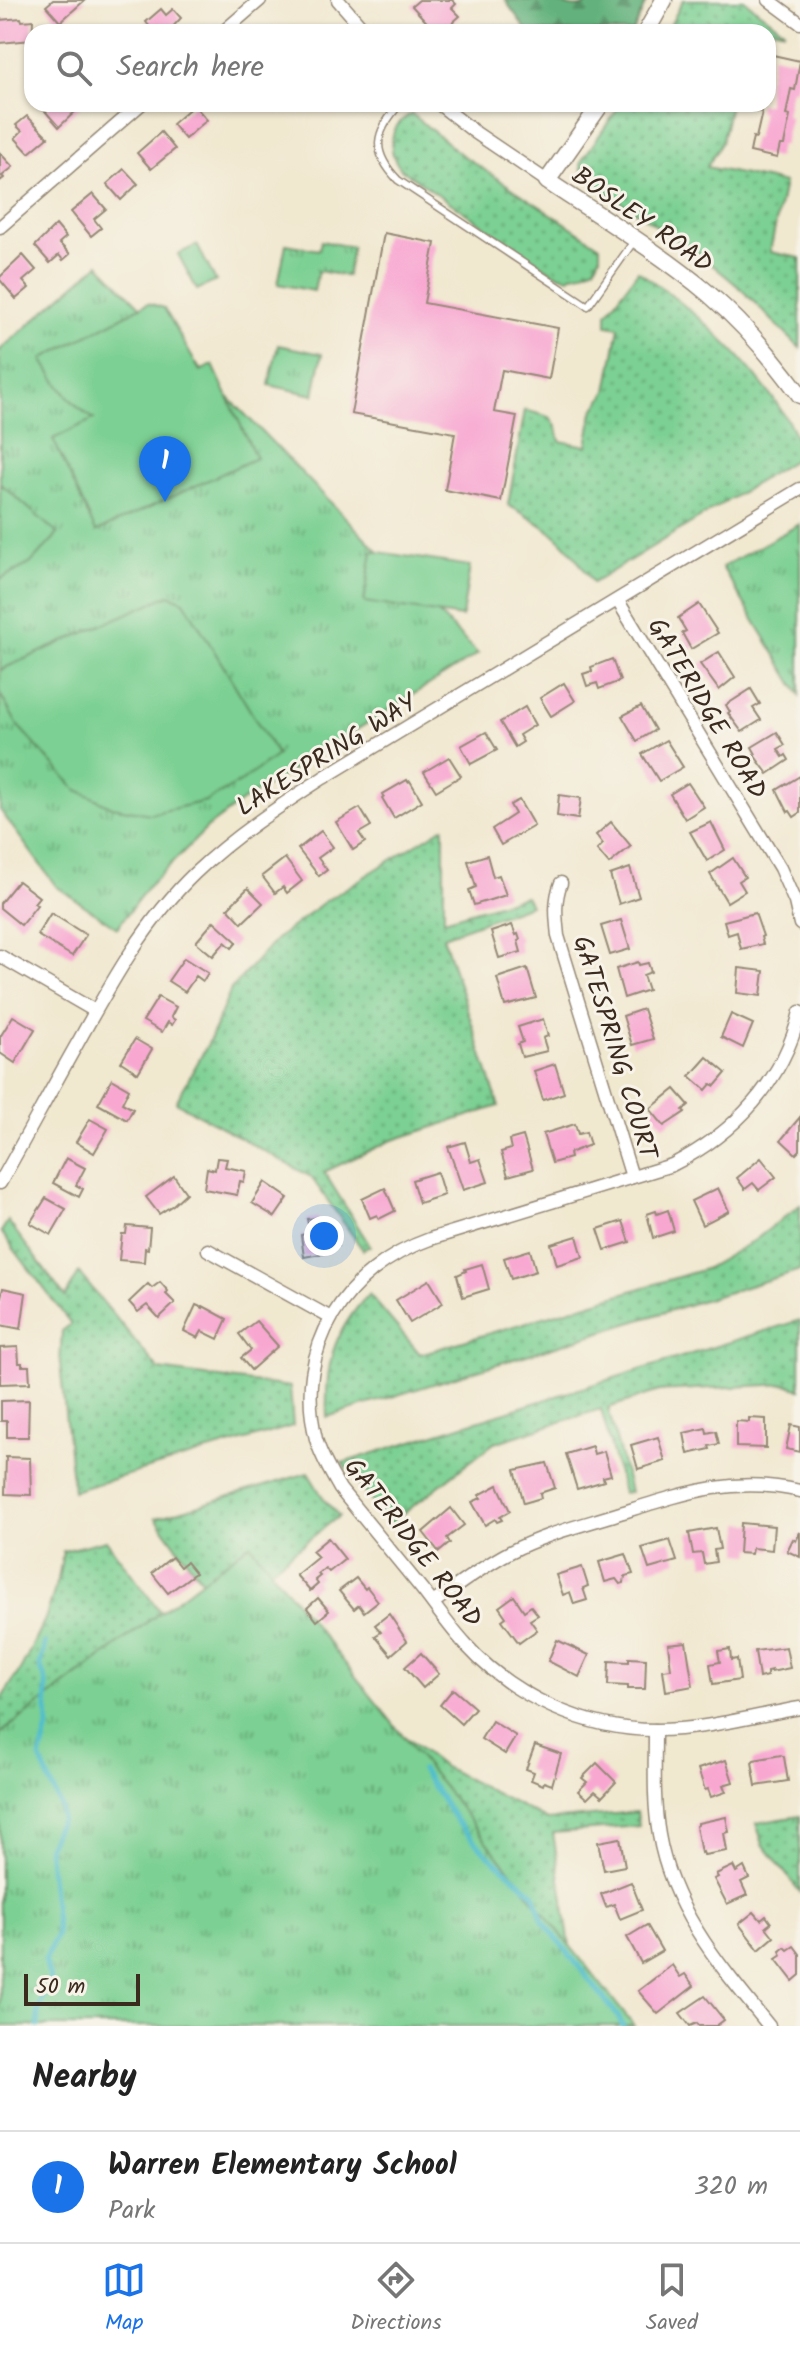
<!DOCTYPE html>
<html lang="en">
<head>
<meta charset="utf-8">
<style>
	body { margin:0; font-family:Kalam,sans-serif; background:#f6f6f6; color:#222 }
	.scale { position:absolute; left:24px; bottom:20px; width:116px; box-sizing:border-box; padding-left:8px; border:4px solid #3b2a1e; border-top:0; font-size:22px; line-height:28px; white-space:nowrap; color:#3b2a1e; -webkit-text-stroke:6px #f7f3e8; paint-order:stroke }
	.you { position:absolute; left:324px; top:1236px; width:28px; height:28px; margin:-20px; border:6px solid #fff; border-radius:50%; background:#1a73e8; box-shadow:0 0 0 12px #1a73e833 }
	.badge { display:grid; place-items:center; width:52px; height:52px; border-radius:50%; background:#1a73e8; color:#fff; font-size:26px; font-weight:700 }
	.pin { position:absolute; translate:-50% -66px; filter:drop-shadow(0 2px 4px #0008) }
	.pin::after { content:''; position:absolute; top:42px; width:28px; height:24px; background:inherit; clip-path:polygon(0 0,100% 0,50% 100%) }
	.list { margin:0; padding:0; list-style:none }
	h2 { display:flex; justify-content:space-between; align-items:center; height:104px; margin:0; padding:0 32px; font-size:34px }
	h2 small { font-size:26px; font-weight:400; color:#767676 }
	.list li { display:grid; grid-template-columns:52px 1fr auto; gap:24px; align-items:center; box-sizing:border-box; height:112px; padding:0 32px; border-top:2px solid #e0e0e0 }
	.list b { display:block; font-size:30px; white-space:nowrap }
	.list p { margin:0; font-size:26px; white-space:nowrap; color:#767676 }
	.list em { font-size:26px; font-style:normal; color:#767676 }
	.icon { flex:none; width:44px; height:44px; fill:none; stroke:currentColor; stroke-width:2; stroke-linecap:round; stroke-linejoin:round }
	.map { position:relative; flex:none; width:800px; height:2026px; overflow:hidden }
	.search { position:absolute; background:#fff; box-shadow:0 2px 6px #0004; left:24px; right:24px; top:24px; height:88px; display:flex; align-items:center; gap:20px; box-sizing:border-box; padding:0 28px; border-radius:24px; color:#767676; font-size:30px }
	.sheet { height:216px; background:#fff }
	nav { display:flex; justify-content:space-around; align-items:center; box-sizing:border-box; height:112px; border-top:2px solid #e0e0e0; background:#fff; font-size:22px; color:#767676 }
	nav a { display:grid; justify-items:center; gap:4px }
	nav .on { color:#1a73e8 }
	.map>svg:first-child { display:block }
</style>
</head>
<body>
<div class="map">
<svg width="800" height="2026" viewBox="0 0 800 2026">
	<defs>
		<pattern id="grass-dots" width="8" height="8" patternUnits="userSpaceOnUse" patternTransform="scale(2)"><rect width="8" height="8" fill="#7bd093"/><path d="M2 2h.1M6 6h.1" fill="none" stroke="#66a977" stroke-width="1.8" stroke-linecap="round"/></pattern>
		<pattern id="forest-firs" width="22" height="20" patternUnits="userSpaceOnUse" patternTransform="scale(2)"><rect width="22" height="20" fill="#64b27d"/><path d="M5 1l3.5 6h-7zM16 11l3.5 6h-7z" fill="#549166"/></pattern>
		<pattern id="park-tufts" width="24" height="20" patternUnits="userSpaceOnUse" patternTransform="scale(2)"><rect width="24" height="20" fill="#7bd093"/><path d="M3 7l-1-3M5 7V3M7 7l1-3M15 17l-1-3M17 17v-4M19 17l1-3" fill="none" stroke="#66a977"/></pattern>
	</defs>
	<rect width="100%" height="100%" fill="#f7f3e8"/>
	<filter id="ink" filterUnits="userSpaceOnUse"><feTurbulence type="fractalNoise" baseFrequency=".0125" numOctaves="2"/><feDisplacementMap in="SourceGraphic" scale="16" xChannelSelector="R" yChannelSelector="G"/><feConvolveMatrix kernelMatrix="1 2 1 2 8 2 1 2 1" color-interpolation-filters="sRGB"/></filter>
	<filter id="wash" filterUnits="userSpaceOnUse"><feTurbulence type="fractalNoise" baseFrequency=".006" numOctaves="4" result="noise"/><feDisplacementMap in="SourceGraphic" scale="32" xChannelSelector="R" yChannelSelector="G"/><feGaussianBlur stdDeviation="1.8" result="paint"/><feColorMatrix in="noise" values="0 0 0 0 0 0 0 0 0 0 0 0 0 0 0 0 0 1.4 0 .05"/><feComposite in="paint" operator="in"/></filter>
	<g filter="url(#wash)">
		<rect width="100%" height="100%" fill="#f1e8d0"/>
		<g fill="url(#grass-dots)" stroke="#5b7d58" stroke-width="2">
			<path d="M683,0H744L785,31L743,22V32H667Z"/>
			<path d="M621,104H730L722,141L707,167L784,183L770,252L800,258V348L739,287L704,258L583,176L581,162Z"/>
			<path d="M412,114L462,155L600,246V256L595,267L579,274L571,275L569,278L552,272L401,169C386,151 389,124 412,114Z"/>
			<path d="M638,271C695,310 745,355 783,413C792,427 800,440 797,458L593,583C566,540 552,529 508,505L525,410L550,417L557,428L560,441L587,446L593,412L607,391L619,327L607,325V313Z"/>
			<path d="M444,827V920L525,896L530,905L443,936L499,1106L390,1141L324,1172L370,1246L363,1250L311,1177L176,1102L210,1040L231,989L275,940L324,902Z"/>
			<path d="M800,1205V1270L327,1417C325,1365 332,1333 369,1294L420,1354L705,1269L755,1240Z"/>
			<path d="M8,1221L65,1297L79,1273L159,1370L290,1387L293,1426L73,1491L60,1363L62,1331L71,1324L1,1232Z"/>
			<path d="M800,1320V1389L787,1384L659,1391L608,1408L630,1492L623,1493L601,1409L494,1443L390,1524L342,1463Z"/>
			<path d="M308,1473L325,1501L339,1516L270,1570L250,1545L202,1581L156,1518Z"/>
			<path d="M106,1540L161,1613L0,1734V1701L22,1667L45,1619L58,1580L63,1551Z"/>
			<path d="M395,1729L442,1766L547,1820L637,1812L639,1826L553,1833L570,1946Z"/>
			<path d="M800,1816V1892L763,1844L756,1823Z"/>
		</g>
		<path fill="url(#forest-firs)" stroke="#506e4e" stroke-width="2" d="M505,0C518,0 531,0 544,0C562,1 577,16 593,0H647L633,32H528Z"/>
		<g fill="url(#park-tufts)" stroke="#5b7d58" stroke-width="2">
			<path d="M321,241L352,247L347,276L318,271L314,291L278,284L286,244L319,250Z"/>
			<path d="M99,264L478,654L247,798L208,827L146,889L117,928L56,886L0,810V350Z"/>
			<path d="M278,345L322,354L314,395L269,385Z"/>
			<path d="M800,524V695L722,567Z"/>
			<path d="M250,1544L634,2026H0V1734Z"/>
		</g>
		<g fill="#7bd093" stroke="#5b7d58" stroke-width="2">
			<path d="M197,245L216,281L197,290L178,254Z"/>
			<path d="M148,303L164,308L200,371L213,365L256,458L96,532L53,439L94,419C70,404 56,382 42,359Z"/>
			<path d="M0,483L58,534L30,564L0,579Z"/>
			<path d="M372,551L470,566L462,617L364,602Z"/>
			<path d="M169,595L184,601L277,755L242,781L206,801L150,814L112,807L76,789L18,726L0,694V670Z"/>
		</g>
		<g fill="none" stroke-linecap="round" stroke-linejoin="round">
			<g stroke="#51becc" stroke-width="5">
				<path d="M422,1770L457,1822L486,1853L534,1894L543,1921L617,2015L623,2026"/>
				<path d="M38,2026V2012L50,1979L45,1960L57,1934L48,1846L61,1819V1808L40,1758L48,1728L46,1682L40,1665L45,1643"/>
			</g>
		</g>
		<g id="blocks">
			<g fill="#f8a7d1">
				<path d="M53,0H85L60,22L46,6Z"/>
				<path d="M419,0H452L456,4L452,8L460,16L442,32L435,25L432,28L412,6Z"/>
				<path d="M161,9L166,15L173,9L181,18L168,32H154L146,22Z"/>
				<path d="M21,18L22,21L33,20L32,40L0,43V20Z"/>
				<path d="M773,55L800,61L795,90L791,89L786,115L790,116L784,145H780L777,158L750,152L753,137L756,138L762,112L758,111L759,104H768V82Z"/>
				<path d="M52,104H79L81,106L59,127L45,111Z"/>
				<path d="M194,105L207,120L185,139L172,124Z"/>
				<path d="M27,116L48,137L29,153L15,138L22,131L16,125Z"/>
				<path d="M161,132L175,149L151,169L137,153Z"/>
				<path d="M0,153L13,167L2,176L4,178L0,181Z"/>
				<path d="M124,169L138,184L121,200L107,184Z"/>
				<path d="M93,194L106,209L94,219L101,228L91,236L71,212Z"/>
				<path d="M56,225L66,237L59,243L70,254L63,260L59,255L50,263L35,246Z"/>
				<path d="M384,233L435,243L424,303L558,328L549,379L502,370L494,412L517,416L501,501L445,490L455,433L351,414Z"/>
				<path d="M23,255L36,270L23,281L29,288L16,299L0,280V277Z"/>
				<path d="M699,604L718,633L691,649L682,633L686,631L678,618Z"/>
				<path d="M719,652L735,677L719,690L700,664Z"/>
				<path d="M612,659L620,681L599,689L597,683L587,686L583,674L592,671L591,667Z"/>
				<path d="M564,683L575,701L551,716L540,698Z"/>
				<path d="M751,689L760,704L753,708L761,720L742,732L728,713L730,712L726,705Z"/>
				<path d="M641,706L655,730L637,741L622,716Z"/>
				<path d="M525,707L535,725L519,735L523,742L515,747L500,722Z"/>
				<path d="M486,732L497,750L471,764L461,746Z"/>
				<path d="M777,732L785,745L778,749L783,757L786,755L789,760L768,774L754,755L756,754L752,747Z"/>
				<path d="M666,740L683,767L659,781L642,754Z"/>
				<path d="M449,757L461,776L436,791L424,772Z"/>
				<path d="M800,776V813L794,817L790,811L788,812L777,790Z"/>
				<path d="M407,780L408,782L410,781L422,801L394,818L382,798L384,796L383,794Z"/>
				<path d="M688,783L704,807L685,819L670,794Z"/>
				<path d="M559,795L581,798L578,819L557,816Z"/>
				<path d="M519,800L534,826L501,845L492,829L515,814L510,805Z"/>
				<path d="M360,808L371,826L359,833L365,842L353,850L336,822Z"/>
				<path d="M611,822L631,846L609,864L597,850L603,844L596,835Z"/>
				<path d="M711,822L725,850L707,861L690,832Z"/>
				<path d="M321,831L333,847L318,858L327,870L319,876L298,849Z"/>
				<path d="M487,855L493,877L499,875L506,895L474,905L469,890L476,887L468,861Z"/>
				<path d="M285,858L302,881L287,893L283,887L275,893L262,876Z"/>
				<path d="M733,858L745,877L739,881L745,891L727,902L710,874Z"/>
				<path d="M630,868L639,897L619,904L610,875Z"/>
				<path d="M18,881L39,897L34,903L37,905L21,925L0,908V903Z"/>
				<path d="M248,888L263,903L242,923L228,908Z"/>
				<path d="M51,913L86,935L72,956L37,935Z"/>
				<path d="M755,913L763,936L761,937L763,944L741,949L737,932L728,935L724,921Z"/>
				<path d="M621,920L630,949L610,955L601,926Z"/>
				<path d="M214,921L237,942L232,948L225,942L213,956L196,942Z"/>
				<path d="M512,925L516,935L518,934L520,940L518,941L521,952L499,958L491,932Z"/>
				<path d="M184,958L208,973L203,981L196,976L185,992L168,981Z"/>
				<path d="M638,962L639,965L648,963L651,972L643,975L648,990L624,998L616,969Z"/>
				<path d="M527,968L536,998L505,1006L497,978Z"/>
				<path d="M739,968L764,971L761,996L737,993Z"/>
				<path d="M158,997L176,1007L171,1017L175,1020L172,1025L168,1022L162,1032L143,1021Z"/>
				<path d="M643,1009L653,1039L632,1045L623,1016Z"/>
				<path d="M731,1014L753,1024L743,1048L721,1037Z"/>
				<path d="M13,1016L35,1029L15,1063L0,1053V1037Z"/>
				<path d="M543,1019L548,1036L543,1038L547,1051L522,1057L518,1044L523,1042L518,1027Z"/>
				<path d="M135,1039L152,1049L138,1073L121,1062Z"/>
				<path d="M707,1057L726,1073L715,1086L711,1084L706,1090L690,1076Z"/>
				<path d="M555,1064L564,1093L543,1100L534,1071Z"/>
				<path d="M112,1079L129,1089L122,1103L133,1109L127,1120L98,1104Z"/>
				<path d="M675,1089L689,1105L683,1110L685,1112L664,1126L650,1109Z"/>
				<path d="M800,1117V1150L796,1154L781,1140Z"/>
				<path d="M90,1119L108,1129L94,1153L76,1142Z"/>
				<path d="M575,1124L578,1134L586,1132L590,1145L569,1153L570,1158L552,1163L543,1134Z"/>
				<path d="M523,1136L533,1169L508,1176L501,1152L511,1149L509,1140Z"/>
				<path d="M465,1142L471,1162L480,1159L488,1182L463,1190L448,1147Z"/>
				<path d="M66,1158L85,1168L76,1185L83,1189L79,1197L53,1183Z"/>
				<path d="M217,1158L227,1159L225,1167L246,1171L244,1182L240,1181L237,1195L204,1189L207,1168L215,1170Z"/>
				<path d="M761,1158L776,1177L759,1190L753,1183L745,1189L737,1178Z"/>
				<path d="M437,1172L444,1195L419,1203L412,1180Z"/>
				<path d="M174,1176L186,1193L173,1205L159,1214L146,1197Z"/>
				<path d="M265,1182L288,1198L275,1217L252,1203Z"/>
				<path d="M385,1188L395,1211L379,1219L377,1215L370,1218L362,1199Z"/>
				<path d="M718,1188L729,1211L702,1225L691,1201Z"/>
				<path d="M46,1198L66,1209L51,1235L30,1223Z"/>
				<path d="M668,1210L674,1231L653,1238L647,1214L656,1211L657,1214Z"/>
				<path d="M318,1218L320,1228L335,1226L338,1246L330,1248L331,1252L304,1257L301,1235L310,1233L307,1219Z"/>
				<path d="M623,1221L630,1242L605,1250L598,1229Z"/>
				<path d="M127,1226L150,1228L148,1249L145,1248L144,1262L119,1260L122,1234H126Z"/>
				<path d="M577,1236L583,1257L557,1265L551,1244Z"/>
				<path d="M530,1250L536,1271L511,1279L504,1258Z"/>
				<path d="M482,1264L489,1289L463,1297L457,1275L466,1271L465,1269Z"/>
				<path d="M429,1280L443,1303L410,1323L396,1300Z"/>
				<path d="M160,1282L168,1291L166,1294L175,1303L159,1318L147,1305L138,1312L129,1302L148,1284L152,1288Z"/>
				<path d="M3,1288L26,1293L21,1329L0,1325V1301Z"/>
				<path d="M196,1305L203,1308V1306L227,1319L218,1339L202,1331L198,1338L184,1331Z"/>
				<path d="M256,1321L278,1346L251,1370L241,1358L251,1350L239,1334Z"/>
				<path d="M18,1347L19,1363H22V1366H29L30,1383L0,1384V1348Z"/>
				<path d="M29,1400L28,1437H7V1421H1V1401Z"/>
				<path d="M749,1418L766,1419V1448L736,1447V1421L749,1422Z"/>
				<path d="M791,1425L800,1427V1452L786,1449Z"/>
				<path d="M706,1428L707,1433L716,1431L719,1444L709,1446L710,1449L688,1454L684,1433Z"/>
				<path d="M658,1437L665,1461L638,1469L631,1445Z"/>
				<path d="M592,1446L594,1454L604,1451L611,1475L603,1477L604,1481L577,1489L566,1454Z"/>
				<path d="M6,1457L30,1458L31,1495L5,1494Z"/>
				<path d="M547,1463L555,1488L540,1493L541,1498L524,1503L515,1470Z"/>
				<path d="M498,1485L510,1511L500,1517L502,1520L497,1522L495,1519L485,1525L472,1502L481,1498L479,1495Z"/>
				<path d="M451,1508L464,1525L447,1538L450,1543L439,1552L423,1532Z"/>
				<path d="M741,1523L774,1526L772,1550L752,1548L751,1554L739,1553Z"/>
				<path d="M716,1528L720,1549L714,1550L716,1562L704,1564L702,1553L693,1554L689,1533Z"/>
				<path d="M800,1532V1557L787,1551L793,1539L796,1541Z"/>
				<path d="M328,1538L345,1559L329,1572L325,1568L318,1574L320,1576L315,1580L318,1584L310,1591L296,1575L318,1557L312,1551Z"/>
				<path d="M670,1540L677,1561L649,1569L642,1548Z"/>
				<path d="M626,1554L633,1574L625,1576L624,1583L620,1584L616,1579L605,1582L599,1562Z"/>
				<path d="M172,1557L180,1567L186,1562L195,1573L168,1593L152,1573Z"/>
				<path d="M582,1567L588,1586L583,1588L587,1600L574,1604L570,1592L563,1595L556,1575Z"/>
				<path d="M356,1578L365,1589L367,1587L378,1601L364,1612L359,1605L354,1609L339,1591Z"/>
				<path d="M514,1596L524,1611L531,1606L538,1615L530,1620L537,1630L519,1643L502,1620L506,1617L499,1607Z"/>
				<path d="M318,1598L329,1611L317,1621L307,1608Z"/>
				<path d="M389,1614L407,1641L391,1655L375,1636L381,1632L375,1625Z"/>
				<path d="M557,1640L589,1655L579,1677L548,1661Z"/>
				<path d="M686,1642L693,1686L666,1691L663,1670L671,1669L668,1644Z"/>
				<path d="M786,1647L790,1668L771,1672V1670L767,1671V1676L759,1678L755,1651Z"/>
				<path d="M730,1649L731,1660L737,1659L740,1680L713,1684L710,1664L720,1662L718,1651Z"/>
				<path d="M421,1653L439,1674L423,1688L405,1667Z"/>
				<path d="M629,1658L646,1659L645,1689H628V1686L608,1685L609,1661L629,1662Z"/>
				<path d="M453,1689L475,1708L461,1724L440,1705Z"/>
				<path d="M492,1721L516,1736L505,1754L481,1739Z"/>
				<path d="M535,1745L561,1754L552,1785L544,1782L543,1785L531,1780L534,1772L526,1769Z"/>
				<path d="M781,1755L784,1757L788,1781L756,1786L752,1762L754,1760Z"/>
				<path d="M726,1760L733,1782L723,1785L726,1792L711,1797L708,1789L705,1790L698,1769Z"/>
				<path d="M597,1763L616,1782L602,1797L595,1791L587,1799L578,1791L587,1782L582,1778Z"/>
				<path d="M726,1817L729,1832L724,1833L727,1851L704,1855L703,1852L701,1853L696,1826L698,1825V1823Z"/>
				<path d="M620,1838L625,1866L604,1870L598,1842Z"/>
				<path d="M733,1866L736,1872L744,1867L749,1878L741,1882L747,1895L727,1904L714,1879L718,1877L716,1874Z"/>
				<path d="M631,1882L642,1910L620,1919L614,1904L606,1907L601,1894Z"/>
				<path d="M754,1912L761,1920L766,1916L771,1923L766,1927L774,1937L759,1950L739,1924Z"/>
				<path d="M647,1925L662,1951L641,1963L627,1937Z"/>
				<path d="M794,1946L800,1954V1975L793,1981L776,1959L782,1955L780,1951L785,1947L788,1950Z"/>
				<path d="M672,1965L680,1977L685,1974L694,1986L658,2014L638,1991Z"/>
				<path d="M705,1996L724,2020L716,2026H699L697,2023L690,2026L680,2013Z"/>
			</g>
		</g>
	</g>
	<g filter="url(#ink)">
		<use href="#blocks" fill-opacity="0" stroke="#968977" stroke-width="2"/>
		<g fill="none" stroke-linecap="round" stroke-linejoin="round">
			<g stroke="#968977" stroke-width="9">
				<path id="service" d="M400,104C375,132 370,151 398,180L588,306L634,241"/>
			</g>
			<g stroke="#968977" stroke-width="15">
				<g id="minor">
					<path d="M338,0L366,32"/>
					<path d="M769,0L800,23"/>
					<path d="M223,32L260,0"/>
					<path d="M439,104L476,133L547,181"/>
					<path d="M0,227L141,104"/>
					<path d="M618,601L780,868L795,902L800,924"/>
					<path d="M561,883C554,901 556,917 558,936L632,1177"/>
					<path d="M0,956L95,1011"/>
					<path d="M800,1012C783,1082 735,1133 672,1165L430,1239C345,1269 293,1348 316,1439C321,1457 331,1473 340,1489C367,1522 394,1555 421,1588C436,1607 450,1628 466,1645C513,1697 586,1730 656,1730C703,1730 753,1716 800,1708"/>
					<path d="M0,1183C26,1137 51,1090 77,1044C111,983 145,921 195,873C234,836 278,807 323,778L800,489"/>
					<path d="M208,1250L331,1318"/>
					<path d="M433,1603C458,1585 483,1566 510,1552C543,1535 579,1526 614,1515C679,1495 731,1475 800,1491"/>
					<path d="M655,1730C655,1765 653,1801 659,1835C672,1911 722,1968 769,2026"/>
				</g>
			</g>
			<g stroke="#968977" stroke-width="19">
				<g id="tertiary">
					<path d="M646,32L664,0"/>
					<path d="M601,104L547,181C601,217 659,252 709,294C744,324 773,358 800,395"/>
				</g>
			</g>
			<use href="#service" stroke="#fff" stroke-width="6"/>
			<use href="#minor" stroke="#fff" stroke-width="12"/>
			<use href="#tertiary" stroke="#fff" stroke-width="16"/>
		</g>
	</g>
	<g text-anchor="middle" stroke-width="6" stroke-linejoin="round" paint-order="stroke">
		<g font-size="26" fill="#3b2a1e" stroke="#f7f3e8">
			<text transform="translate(643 219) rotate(35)" y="9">BOSLEY ROAD</text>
			<text transform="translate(708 708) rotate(59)" y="9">GATERIDGE ROAD</text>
			<text transform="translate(326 754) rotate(-32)" y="9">LAKESPRING WAY</text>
			<text transform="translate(616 1047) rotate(73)" y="9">GATESPRING COURT</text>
			<text transform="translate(414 1542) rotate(52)" y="9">GATERIDGE ROAD</text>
		</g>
	</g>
</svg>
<div class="scale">50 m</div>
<div class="you"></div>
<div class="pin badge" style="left:165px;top:502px">1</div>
<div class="search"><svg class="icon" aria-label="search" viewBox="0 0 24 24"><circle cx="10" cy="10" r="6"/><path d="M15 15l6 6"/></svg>Search here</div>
</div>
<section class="sheet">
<h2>Nearby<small></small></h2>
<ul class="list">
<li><span class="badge">1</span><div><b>Warren Elementary School</b><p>Park</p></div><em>320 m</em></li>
</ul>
</section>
<nav>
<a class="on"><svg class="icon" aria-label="map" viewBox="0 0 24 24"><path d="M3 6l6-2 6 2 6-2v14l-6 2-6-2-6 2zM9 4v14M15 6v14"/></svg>Map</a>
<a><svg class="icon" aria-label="directions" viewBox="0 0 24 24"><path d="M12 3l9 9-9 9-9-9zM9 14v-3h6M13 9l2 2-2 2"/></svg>Directions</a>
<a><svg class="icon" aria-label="saved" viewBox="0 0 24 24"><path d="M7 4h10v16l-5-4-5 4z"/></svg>Saved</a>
</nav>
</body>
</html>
